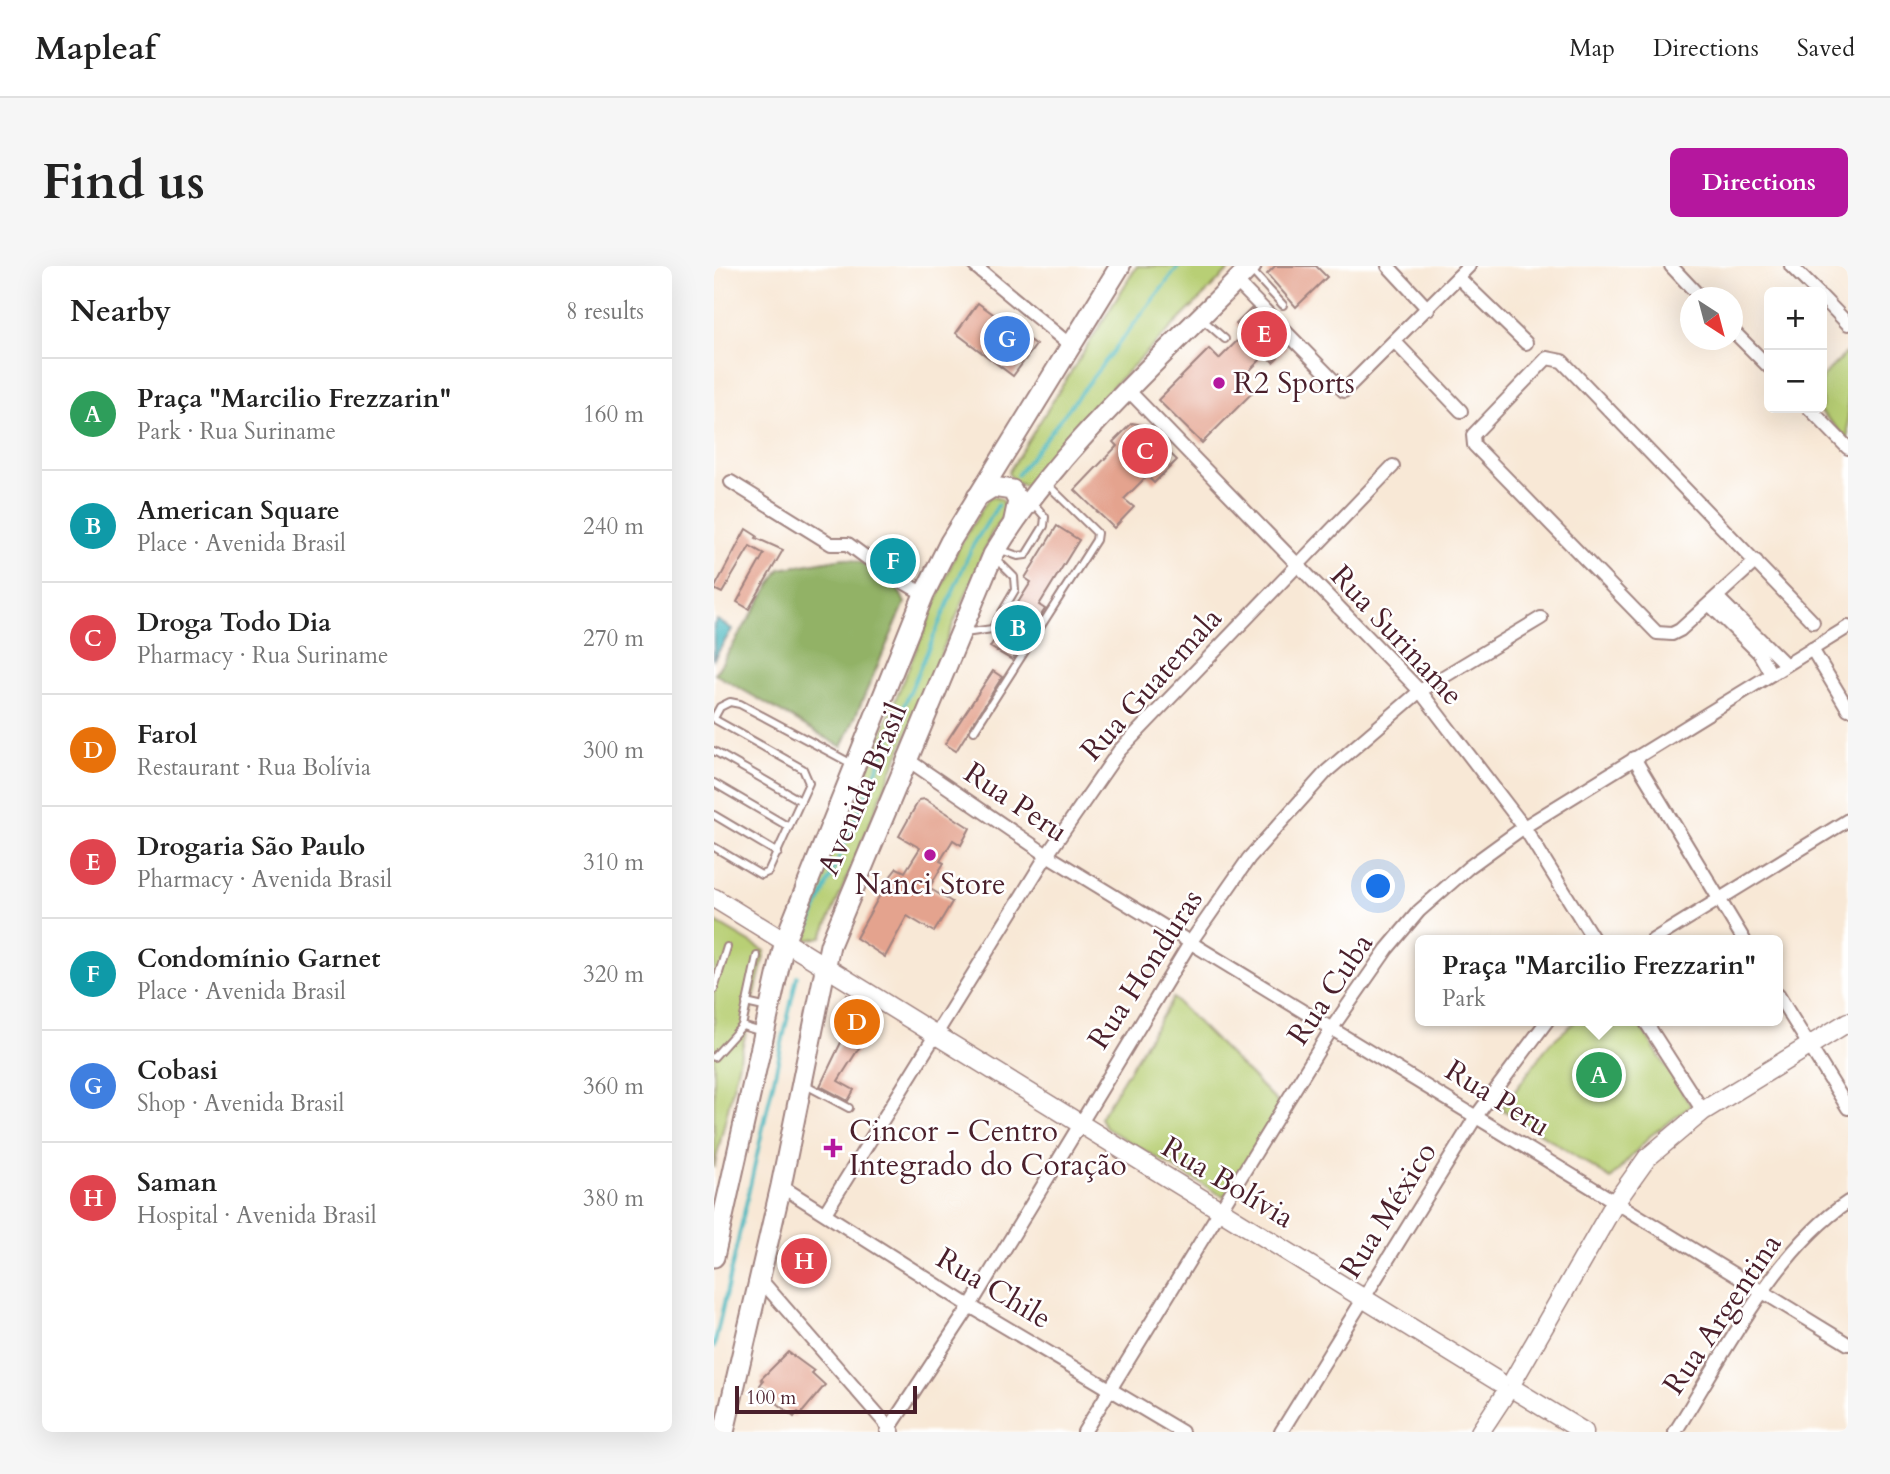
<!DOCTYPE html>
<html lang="en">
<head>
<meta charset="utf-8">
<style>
	body { margin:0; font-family:Cardo,serif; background:#f6f6f6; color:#222 }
	.controls { position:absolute; right:21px; top:21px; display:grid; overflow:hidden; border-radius:10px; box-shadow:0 7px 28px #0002 }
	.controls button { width:63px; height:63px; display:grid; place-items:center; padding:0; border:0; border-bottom:2px solid #e0e0e0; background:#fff; color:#222; font:35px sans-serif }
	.compass { position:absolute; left:966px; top:21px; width:63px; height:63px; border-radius:50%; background:#fff; box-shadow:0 7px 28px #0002; rotate:144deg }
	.scale { position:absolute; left:21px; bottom:18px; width:182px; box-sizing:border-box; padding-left:7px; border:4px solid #4a1f2b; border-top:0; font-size:19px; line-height:24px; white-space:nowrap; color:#4a1f2b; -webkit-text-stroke:5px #fff; paint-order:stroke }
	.you { position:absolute; left:665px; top:621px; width:24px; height:24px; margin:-18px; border:5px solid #fff; border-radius:50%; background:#1a73e8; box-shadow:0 0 0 10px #1a73e833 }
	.badge { display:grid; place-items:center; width:46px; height:46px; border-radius:50%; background:#b5179e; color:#fff; font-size:23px; font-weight:700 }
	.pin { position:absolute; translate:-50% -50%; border:4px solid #fff; box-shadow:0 2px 7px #0006 }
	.popup { position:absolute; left:701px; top:669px; width:368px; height:91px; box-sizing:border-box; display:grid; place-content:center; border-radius:10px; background:#fff; filter:drop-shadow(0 2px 5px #0005); font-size:23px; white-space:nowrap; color:#767676 }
	.popup b { font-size:26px; color:#222 }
	.popup::after { content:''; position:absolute; left:50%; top:100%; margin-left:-14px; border:14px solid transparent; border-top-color:#fff }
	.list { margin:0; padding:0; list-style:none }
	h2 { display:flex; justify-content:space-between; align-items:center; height:91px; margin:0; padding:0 28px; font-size:30px }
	h2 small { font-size:23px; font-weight:400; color:#767676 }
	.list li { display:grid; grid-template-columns:46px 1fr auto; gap:21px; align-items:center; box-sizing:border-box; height:112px; padding:0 28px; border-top:2px solid #e0e0e0 }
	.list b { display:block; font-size:26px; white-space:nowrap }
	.list p { margin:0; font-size:23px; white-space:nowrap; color:#767676 }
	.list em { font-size:23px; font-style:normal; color:#767676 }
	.map { position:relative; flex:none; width:1134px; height:1166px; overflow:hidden; border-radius:10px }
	header { display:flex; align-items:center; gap:42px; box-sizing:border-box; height:98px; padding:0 35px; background:#fff; border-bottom:2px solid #e0e0e0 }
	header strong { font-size:33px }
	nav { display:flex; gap:38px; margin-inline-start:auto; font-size:24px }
	.intro { display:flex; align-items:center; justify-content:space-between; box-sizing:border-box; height:168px; padding:0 42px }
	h1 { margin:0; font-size:49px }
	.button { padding:18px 32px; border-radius:10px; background:#b5179e; color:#fff; font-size:24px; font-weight:700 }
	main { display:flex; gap:42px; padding:0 42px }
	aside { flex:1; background:#fff; border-radius:10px; box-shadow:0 7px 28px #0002 }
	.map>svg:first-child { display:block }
</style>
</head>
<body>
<header>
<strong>Mapleaf</strong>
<nav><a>Map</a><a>Directions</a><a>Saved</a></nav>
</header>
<div class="intro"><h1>Find us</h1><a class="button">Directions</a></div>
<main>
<aside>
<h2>Nearby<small>8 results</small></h2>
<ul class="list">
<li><span class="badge" style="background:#2e9e5b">A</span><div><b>Praça &quot;Marcilio Frezzarin&quot;</b><p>Park · Rua Suriname</p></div><em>160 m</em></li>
<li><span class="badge" style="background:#0f9aa8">B</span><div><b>American Square</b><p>Place · Avenida Brasil</p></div><em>240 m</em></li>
<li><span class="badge" style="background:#e0444e">C</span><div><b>Droga Todo Dia</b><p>Pharmacy · Rua Suriname</p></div><em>270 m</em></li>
<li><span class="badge" style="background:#e8710a">D</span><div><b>Farol</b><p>Restaurant · Rua Bolívia</p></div><em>300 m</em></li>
<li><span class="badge" style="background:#e0444e">E</span><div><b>Drogaria São Paulo</b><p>Pharmacy · Avenida Brasil</p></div><em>310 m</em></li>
<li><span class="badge" style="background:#0f9aa8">F</span><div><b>Condomínio Garnet</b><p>Place · Avenida Brasil</p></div><em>320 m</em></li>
<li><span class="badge" style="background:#3f7fe0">G</span><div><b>Cobasi</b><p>Shop · Avenida Brasil</p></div><em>360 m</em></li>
<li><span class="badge" style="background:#e0444e">H</span><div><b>Saman</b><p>Hospital · Avenida Brasil</p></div><em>380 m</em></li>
</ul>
</aside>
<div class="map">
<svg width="1134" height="1166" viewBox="0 0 1134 1166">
	<rect width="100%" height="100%" fill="#fff"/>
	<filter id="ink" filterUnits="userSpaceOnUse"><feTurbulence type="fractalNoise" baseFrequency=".0143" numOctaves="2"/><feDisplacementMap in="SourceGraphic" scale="14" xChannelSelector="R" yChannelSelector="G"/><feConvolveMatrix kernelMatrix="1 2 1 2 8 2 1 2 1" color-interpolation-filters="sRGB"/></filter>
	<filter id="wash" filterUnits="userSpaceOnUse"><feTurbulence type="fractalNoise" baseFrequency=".00686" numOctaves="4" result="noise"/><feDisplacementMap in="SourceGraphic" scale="28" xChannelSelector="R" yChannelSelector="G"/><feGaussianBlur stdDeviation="1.57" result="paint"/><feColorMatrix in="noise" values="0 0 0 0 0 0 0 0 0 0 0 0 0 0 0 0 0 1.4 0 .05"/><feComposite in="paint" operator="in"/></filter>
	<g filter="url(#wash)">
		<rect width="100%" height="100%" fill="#f8e8d6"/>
		<g fill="#b8cf74" stroke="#817750" stroke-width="2">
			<path d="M423,0H519L365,154L314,220L302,217L294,207Z"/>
			<path d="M1134,85V173L1103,142H1108V111Z"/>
			<path d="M278,231L287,233L294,245L278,266L108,671L94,674L86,663L244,283L274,233Z"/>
			<path d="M0,655L51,685L0,902Z"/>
			<path d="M459,732L568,841L510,931L392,862L386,852Z"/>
			<path d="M862,755H923L977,840L936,870L897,913L788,843L835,778Z"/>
		</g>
		<path fill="#92b266" stroke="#6e6848" stroke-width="2" d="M129,292C156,296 181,312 191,337L128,481L1,408L66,303Z"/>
		<path fill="#48b8bf" stroke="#496c75" stroke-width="2" d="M3,354L18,363L0,393V359Z"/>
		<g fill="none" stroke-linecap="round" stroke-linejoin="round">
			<g stroke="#48b8bf" stroke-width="3.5">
				<path d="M303,209L465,0"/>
				<path d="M93,666L258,281L284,239"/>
				<path d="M0,1081L83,710"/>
			</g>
		</g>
		<g id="blocks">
			<g fill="#e4a38e">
				<path d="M561,0H602L613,11L582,41L553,8Z"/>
				<path d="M264,37L322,79L299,110L242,67Z"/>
				<path d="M537,43L574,81L559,96L552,88L526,114L539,126L488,177L444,134L495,83L505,93L531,67L522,58Z"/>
				<path d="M418,157L434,160L443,168L442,174L463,194L440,217L433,210L410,233L420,241L400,262L361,224L403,180L399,176Z"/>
				<path d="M343,260L365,274L325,339L331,343L298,394L276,381L317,316L311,312Z"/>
				<path d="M32,263L43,270L42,272L69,284L35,343L23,336L50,288L36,280L8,327L0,323Z"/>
				<path d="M178,285L189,292L182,302L171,295Z"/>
				<path d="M279,405L288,411L242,485L231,478Z"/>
				<path d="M211,533L256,562L247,579L239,574L226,595L230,597L215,622L238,636L220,666L193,650L171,691L142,672L176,611L183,602L191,606L206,582L185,570L205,534Z"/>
				<path d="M133,729L156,742L164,752L124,815L140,824L134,835L106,820L132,766L122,759Z"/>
				<path d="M74,1086L100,1105L98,1107L111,1119L87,1148L84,1146L80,1151L57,1132L59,1130L46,1119L49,1115L47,1113Z"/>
			</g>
		</g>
	</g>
	<g filter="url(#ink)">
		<use href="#blocks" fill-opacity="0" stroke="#a18480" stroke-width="2"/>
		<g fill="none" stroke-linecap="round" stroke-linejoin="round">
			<g stroke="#a18480" stroke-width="10">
				<g id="lane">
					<path d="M536,3L569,39"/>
					<path d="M488,53L511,73"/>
					<path d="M287,284L304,290L312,289L330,260L331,251L319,237"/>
					<path d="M251,367L278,363L301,324L300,311L282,293"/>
					<path d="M0,452L6,441L16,436L26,438L140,499"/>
					<path d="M0,453L89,503L95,517L54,606L47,609L0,581"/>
					<path d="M260,465L382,274L383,267L333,218"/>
					<path d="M0,485L87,535"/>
					<path d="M0,517L75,561"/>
					<path d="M0,549L64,587"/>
					<path d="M0,723L13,681"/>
					<path d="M32,737L54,742"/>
					<path d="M28,760L43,690"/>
					<path d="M0,791L28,760L48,766"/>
					<path d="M90,818L135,842"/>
				</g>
			</g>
			<g stroke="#a18480" stroke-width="16">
				<g id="street">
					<path d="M261,0L356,79"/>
					<path d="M674,0L714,43"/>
					<path d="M957,0L987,32"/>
					<path d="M1077,0L1103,26"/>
					<path d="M744,11L812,77"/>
					<path d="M522,15L630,125L755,0"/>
					<path d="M1108,31L1134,58"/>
					<path d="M1018,64L1055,101"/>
					<path d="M681,76L747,145"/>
					<path d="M415,125L706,425L810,561L880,674"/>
					<path d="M1095,142L1134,182"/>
					<path d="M17,216L117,278H134L172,306L210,328"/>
					<path d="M1042,295L966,364L958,368L943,367L760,179L759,169L833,92L848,95L1099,356"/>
					<path d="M1003,331L1072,399"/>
					<path d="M995,338L1045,387L1057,408"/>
					<path d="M1098,383L1134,443"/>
					<path d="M920,492L1030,674"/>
					<path d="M194,494L333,589L1134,1078"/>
					<path d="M939,674L1134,554"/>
					<path d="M1064,729L1134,842"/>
					<path d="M931,755L989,845"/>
					<path d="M67,920L256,1040L468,1166"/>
					<path d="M111,947L333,589L405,485L679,200"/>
					<path d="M46,1013L179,1166"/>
					<path d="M173,1166L256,1040L476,677L535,592L613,505L706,425L827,352"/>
					<path d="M370,1166L618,762L673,683L705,645L755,601L810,561L1134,361"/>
					<path d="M567,1166L763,849L833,755"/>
					<path d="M961,1166C1008,1092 1061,984 1134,936"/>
				</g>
			</g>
			<g stroke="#a18480" stroke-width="21">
				<g id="secondary">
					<path d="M0,632L785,1116"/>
					<path d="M800,1113L901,937L933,892L989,845L1134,756"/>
					<path d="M801,1124L870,1166"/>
					<path d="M766,1166L791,1128"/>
				</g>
			</g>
			<g stroke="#a18480" stroke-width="23">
				<g id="primary">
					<path d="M263,231L279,221L298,224L304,235L300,254"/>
					<path d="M0,991L71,674L210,328L236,276L406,0"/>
					<path d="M10,1166L67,920L116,679L279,289C343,182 450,90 537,0"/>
				</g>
			</g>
			<use href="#lane" stroke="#fff" stroke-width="6"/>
			<use href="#street" stroke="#fff" stroke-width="12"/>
			<use href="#secondary" stroke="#fff" stroke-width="18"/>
			<use href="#primary" stroke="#fff" stroke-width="19"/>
		</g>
	</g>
	<g fill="#b5179e" stroke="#fff" stroke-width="2.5">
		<circle cx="505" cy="117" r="7"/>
		<circle cx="216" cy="589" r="7"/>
		<path d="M115.5 871.5h7v7h7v7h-7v7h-7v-7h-7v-7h7z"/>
	</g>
	<g text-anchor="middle" stroke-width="5" stroke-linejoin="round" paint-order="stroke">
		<g font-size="30" fill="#4a1f2b" stroke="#fff" text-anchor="start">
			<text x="519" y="127">R2 Sports</text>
			<text x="216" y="628" text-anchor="middle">Nanci Store</text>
			<text x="135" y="875">Cincor - Centro<tspan x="135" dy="34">Integrado do Coração</tspan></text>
		</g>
		<g font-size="30" fill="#4a1f2b" stroke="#fff">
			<text transform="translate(683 369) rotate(47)" y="10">Rua Suriname</text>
			<text transform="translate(437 418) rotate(-48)" y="10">Rua Guatemala</text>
			<text transform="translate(148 523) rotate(-67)" y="10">Avenida Brasil</text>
			<text transform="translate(302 536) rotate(34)" y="10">Rua Peru</text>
			<text transform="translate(431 703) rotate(-57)" y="10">Rua Honduras</text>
			<text transform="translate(616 723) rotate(-56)" y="10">Rua Cuba</text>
			<text transform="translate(784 832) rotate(32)" y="10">Rua Peru</text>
			<text transform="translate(514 916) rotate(31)" y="10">Rua Bolívia</text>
			<text transform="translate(674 944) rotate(-58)" y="10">Rua México</text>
			<text transform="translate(280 1022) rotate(31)" y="10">Rua Chile</text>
			<text transform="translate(1008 1048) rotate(-56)" y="10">Rua Argentina</text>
		</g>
	</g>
</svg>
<div class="controls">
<button>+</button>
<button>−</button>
</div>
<svg class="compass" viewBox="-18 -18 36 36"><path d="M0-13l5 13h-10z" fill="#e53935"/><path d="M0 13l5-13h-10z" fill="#767676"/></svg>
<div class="scale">100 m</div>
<div class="you"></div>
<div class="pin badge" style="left:885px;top:809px;background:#2e9e5b">A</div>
<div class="popup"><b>Praça &quot;Marcilio Frezzarin&quot;</b>Park</div>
<div class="pin badge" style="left:304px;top:362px;background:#0f9aa8">B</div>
<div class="pin badge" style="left:431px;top:185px;background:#e0444e">C</div>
<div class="pin badge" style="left:143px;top:756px;background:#e8710a">D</div>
<div class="pin badge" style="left:550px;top:68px;background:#e0444e">E</div>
<div class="pin badge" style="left:179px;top:295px;background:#0f9aa8">F</div>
<div class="pin badge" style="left:293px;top:73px;background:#3f7fe0">G</div>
<div class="pin badge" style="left:90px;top:995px;background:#e0444e">H</div>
</div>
</main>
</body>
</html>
